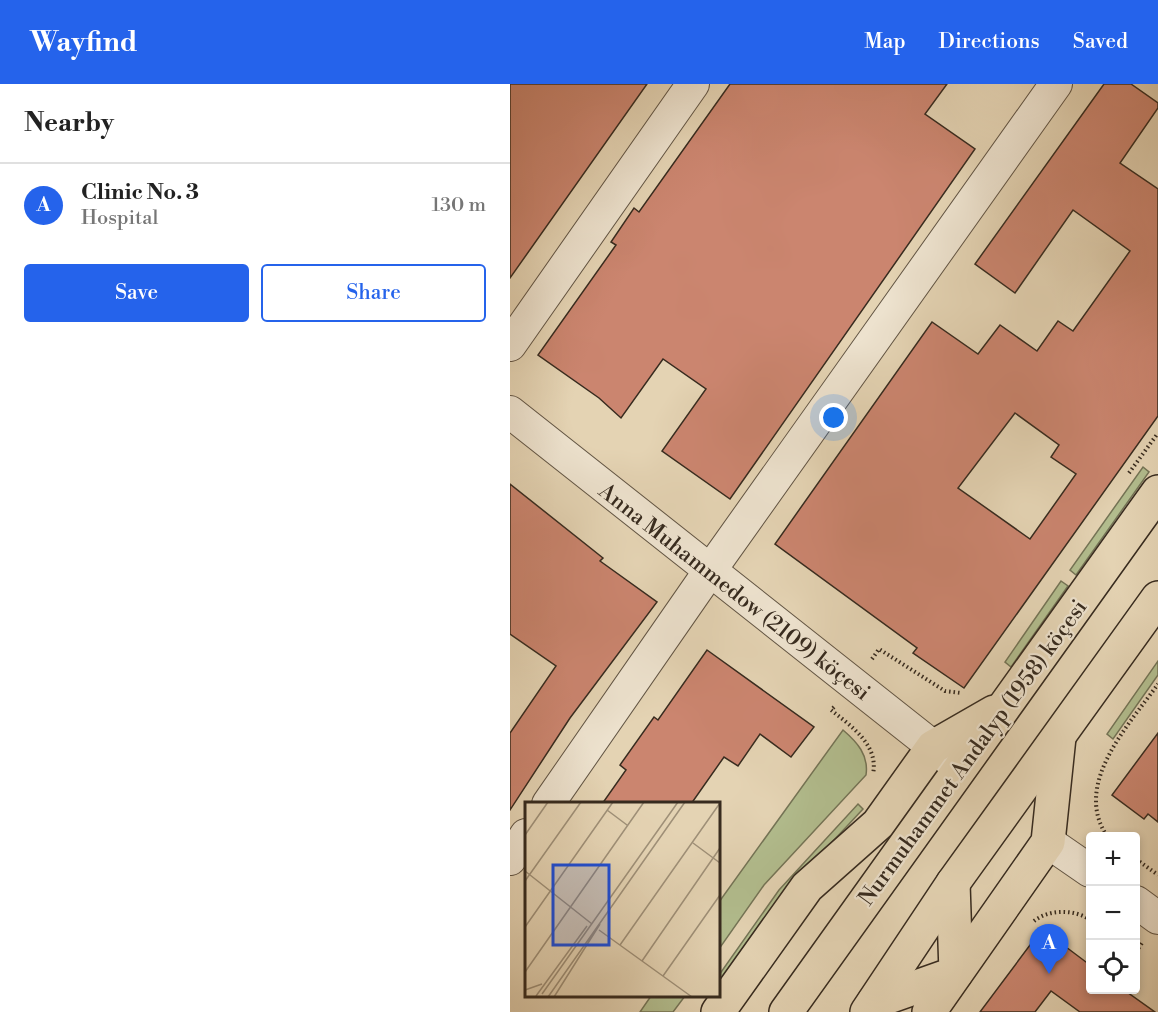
<!DOCTYPE html>
<html lang="en">
<head>
<meta charset="utf-8">
<style>
	body { margin:0; font-family:"Libre Bodoni",serif; background:#f6f6f6; color:#222 }
	.controls { position:absolute; right:18px; bottom:18px; display:grid; overflow:hidden; border-radius:6px; box-shadow:0 3px 9px #0003 }
	.controls button { width:54px; height:54px; display:grid; place-items:center; padding:0; border:0; border-bottom:2px solid #e0e0e0; background:#fff; color:#222; font:30px sans-serif }
	.you { position:absolute; left:324px; top:334px; width:21px; height:21px; margin:-15px; border:4px solid #fff; border-radius:50%; background:#1a73e8; box-shadow:0 0 0 9px #1a73e833 }
	.badge { display:grid; place-items:center; width:39px; height:39px; border-radius:50%; background:#2563eb; color:#fff; font-size:20px; font-weight:700 }
	.pin { position:absolute; translate:-50% -50px; filter:drop-shadow(0 2px 3px #0008) }
	.pin::after { content:''; position:absolute; top:32px; width:21px; height:18px; background:inherit; clip-path:polygon(0 0,100% 0,50% 100%) }
	.list { margin:0; padding:0; list-style:none }
	h2 { display:flex; justify-content:space-between; align-items:center; height:78px; margin:0; padding:0 24px; font-size:26px }
	h2 small { font-size:20px; font-weight:400; color:#767676 }
	.list li { display:grid; grid-template-columns:39px 1fr auto; gap:18px; align-items:center; box-sizing:border-box; height:84px; padding:0 24px; border-top:2px solid #e0e0e0 }
	.list b { display:block; font-size:22px; white-space:nowrap }
	.list p { margin:0; font-size:20px; white-space:nowrap; color:#767676 }
	.list em { font-size:20px; font-style:normal; color:#767676 }
	.actions { display:flex; gap:12px; padding:18px 24px }
	.actions a { flex:1; padding:14px 0; border:2px solid #2563eb; border-radius:6px; text-align:center; font-size:21px; color:#2563eb }
	.actions .main { background:#2563eb; color:#fff }
	.icon { flex:none; width:33px; height:33px; fill:none; stroke:currentColor; stroke-width:2; stroke-linecap:round; stroke-linejoin:round }
	.map { position:relative; flex:none; width:648px; height:928px; overflow:hidden }
	header { display:flex; align-items:center; gap:36px; box-sizing:border-box; height:84px; padding:0 30px; background:#2563eb; color:#fff }
	header strong { font-size:28px }
	nav { display:flex; gap:33px; margin-inline-start:auto; font-size:21px }
	main { display:flex }
	aside { flex:1; background:#fff }
	.map>svg:first-child { display:block }
</style>
</head>
<body>
<header>
<strong>Wayfind</strong>
<nav><a>Map</a><a>Directions</a><a>Saved</a></nav>
</header>
<main>
<aside>
<h2>Nearby<small></small></h2>
<ul class="list">
<li><span class="badge">A</span><div><b>Clinic No. 3</b><p>Hospital</p></div><em>130 m</em></li>
</ul>
<div class="actions"><a class="main">Save</a><a>Share</a></div>
</aside>
<div class="map">
<svg width="648" height="928" viewBox="0 0 648 928">
	<rect width="100%" height="100%" fill="#e4d3b3"/>
	<filter id="stains"><feTurbulence type="fractalNoise" baseFrequency=".00333" numOctaves="4"/><feColorMatrix values="0 0 0 0 .2 0 0 0 0 .09 0 0 0 0 .02 0 0 0 .5 -.17"/></filter>
	<radialGradient id="worn" r=".72"><stop offset=".6" stop-color="#630" stop-opacity="0"/><stop offset="1" stop-color="#630" stop-opacity=".3"/></radialGradient>
	<g fill="#b2bd8e" stroke="#747456" stroke-width="1.5">
		<path d="M633,383L639,388L566,491L560,486Z"/>
		<path d="M551,497L558,502L501,583L495,578Z"/>
		<path d="M648,577V591L603,655L597,650Z"/>
		<path d="M333,646C347,658 359,671 356,691L254,801L209,865V818Z"/>
		<path d="M348,720L353,725L283,800L209,904V891L269,806Z"/>
		<path d="M141,912H175L163,928H130Z"/>
	</g>
	<g fill="#cb856f" stroke="#372b1f" stroke-width="1.5" fill-rule="evenodd">
		<path d="M0,0H137L0,194Z"/>
		<path d="M220,0H437L415,30L465,65L220,415L152,367L196,305L153,275L111,334L89,314L28,271L106,161L101,158L124,124L129,128Z"/>
		<path d="M594,0H621L648,19V24L610,79L648,105V332L454,604L403,569L407,564L265,460L422,238L468,270L490,241L527,267L548,237L563,247L620,167L563,126L505,209L465,180ZM505,329L549,361L541,373L566,390L520,455L448,404Z"/>
		<path d="M0,400L93,474L90,477L147,518L60,634L0,726V649L46,582L0,550Z"/>
		<path d="M197,566L304,643L281,673L250,650L228,682L214,673L181,720H92L116,686L110,681L144,633L148,636Z"/>
		<path d="M648,649V738L638,730L634,735L602,711Z"/>
		<path d="M532,845L580,881V906H614L645,928H570L541,907L525,928H470Z"/>
	</g>
	<g fill="none" stroke-linecap="round" stroke-linejoin="round">
		<g stroke="#625544" stroke-width="34">
			<g id="minor">
				<path d="M0,261L183,0"/>
				<path d="M0,328L445,680"/>
				<path d="M38,720L199,488L546,0"/>
				<path d="M538,758L580,787"/>
				<path d="M0,775L16,751"/>
				<path d="M626,818L648,834"/>
			</g>
		</g>
		<g stroke="#372b1f" stroke-width="36">
			<g id="major">
				<path d="M364,918L446,889L443,799"/>
				<path d="M208,928L297,803L368,740L423,663L484,628"/>
				<path d="M276,928L648,408"/>
				<path d="M357,928L443,799L648,514"/>
				<path d="M419,928L538,758L549,653"/>
			</g>
		</g>
		<g stroke="#372b1f" stroke-width="4" stroke-dasharray="1.5 3" stroke-linecap="butt">
			<path d="M619,389L648,349"/>
			<path d="M362,575L369,565L435,607L451,609"/>
			<path d="M324,623L321,626C341,642 369,661 363,690"/>
			<path d="M597,752C562,700 619,641 648,600"/>
			<path d="M626,775L648,791"/>
			<path d="M524,837C539,825 565,825 580,836"/>
			<path d="M626,868L632,859"/>
		</g>
		<use href="#minor" stroke="#ede2ce" stroke-width="32"/>
		<use href="#major" stroke="#e4d3b3" stroke-width="33"/>
	</g>
	<g text-anchor="middle" stroke-width="4.5" stroke-linejoin="round" paint-order="stroke">
		<g font-size="22" fill="#372b1f" stroke="#ede2ce">
			<text transform="translate(225 507) rotate(38)" y="8">Anna Muhammedow (2109) köçesi</text>
			<text transform="translate(462 668) rotate(-54)" y="8">Nurmuhammet Andalyp (1958) köçesi</text>
		</g>
	</g>
	<g transform="translate(15 718)">
		<rect width="195" height="195" fill="#e4d3b3"/>
		<path fill="none" stroke="#9f9078" stroke-width="1.5" d="M82,8L102,23M0,33L23,0M168,41L195,61M0,69L67,122M0,79L56,0M0,125L88,0M74,128L167,195M95,143L195,1M117,159L195,46M0,170L119,0M138,174L195,93M0,188L17,182M17,192L153,0M11,194L62,124M23,195L160,0M29,195L75,122"/>
		<path fill="#1d4ed8" fill-opacity="0.15" stroke="#1d4ed8" stroke-width="3" d="M28,63H84V143H28Z"/>
		<rect width="195" height="195" fill="none" stroke="#372b1f" stroke-width="3"/>
	</g>
	<rect width="100%" height="100%" filter="url(#stains)"/>
	<rect width="100%" height="100%" fill="url(#worn)"/>
</svg>
<div class="controls">
<button>+</button>
<button>−</button>
<button><svg class="icon" aria-label="locate" viewBox="0 0 24 24"><circle cx="12" cy="12" r="6"/><path d="M12 2v4M12 18v4M2 12h4M18 12h4"/></svg></button>
</div>
<div class="you"></div>
<div class="pin badge" style="left:539px;top:890px">A</div>
</div>
</main>
</body>
</html>
